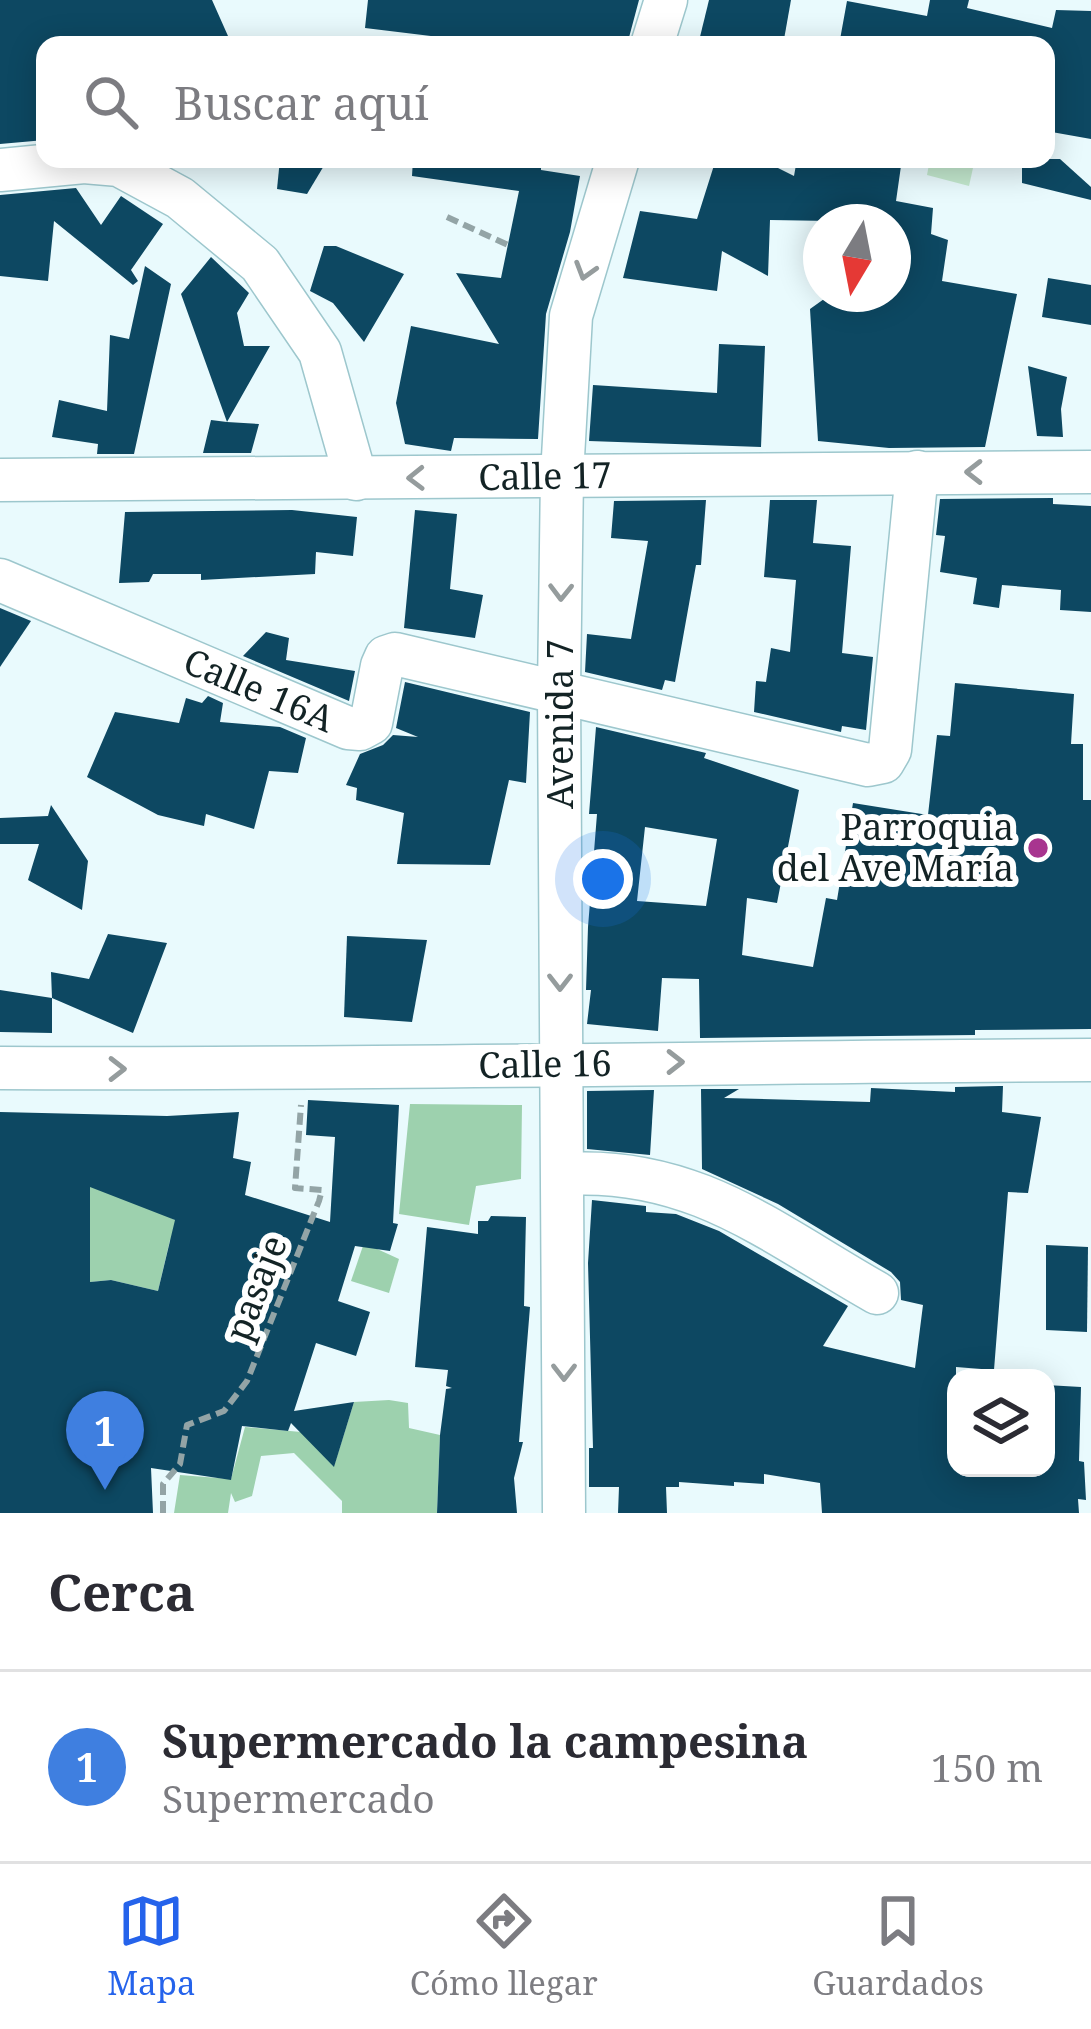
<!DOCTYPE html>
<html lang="es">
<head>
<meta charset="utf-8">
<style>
	body { margin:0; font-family:"Noto Serif",serif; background:#f7f7f7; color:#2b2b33 }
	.controls { position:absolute; right:36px; bottom:36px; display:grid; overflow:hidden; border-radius:24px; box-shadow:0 6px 30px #0003 }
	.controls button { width:108px; height:108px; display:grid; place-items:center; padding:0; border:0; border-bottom:3px solid #e1e1e2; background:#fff; color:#2b2b33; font:60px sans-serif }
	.compass { position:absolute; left:803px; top:204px; width:108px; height:108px; border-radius:50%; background:#fff; box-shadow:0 6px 30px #0003; rotate:190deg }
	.you { position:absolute; left:603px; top:879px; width:42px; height:42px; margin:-30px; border:9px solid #fff; border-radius:50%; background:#1a73e8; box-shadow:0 0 0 18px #1a73e833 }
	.badge { display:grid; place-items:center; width:78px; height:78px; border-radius:50%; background:#2563eb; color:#fff; font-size:39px; font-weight:700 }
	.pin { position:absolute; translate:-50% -99px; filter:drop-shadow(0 3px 6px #0008) }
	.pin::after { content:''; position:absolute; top:63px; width:42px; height:36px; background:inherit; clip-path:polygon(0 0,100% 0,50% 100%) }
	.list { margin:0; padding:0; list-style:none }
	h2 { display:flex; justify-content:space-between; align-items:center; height:156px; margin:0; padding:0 48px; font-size:51px }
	h2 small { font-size:39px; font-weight:400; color:#7c7c81 }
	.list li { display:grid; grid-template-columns:78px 1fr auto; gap:36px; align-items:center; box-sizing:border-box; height:192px; padding:0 48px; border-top:3px solid #e1e1e2 }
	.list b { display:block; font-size:45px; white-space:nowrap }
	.list p { margin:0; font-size:39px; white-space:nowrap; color:#7c7c81 }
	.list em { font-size:39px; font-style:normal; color:#7c7c81 }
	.icon { flex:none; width:66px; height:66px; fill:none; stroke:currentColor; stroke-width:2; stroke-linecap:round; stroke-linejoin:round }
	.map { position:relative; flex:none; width:1091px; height:1513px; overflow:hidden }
	.search { position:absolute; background:#fff; box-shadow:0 6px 30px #0003; left:36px; right:36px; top:36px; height:132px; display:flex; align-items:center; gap:30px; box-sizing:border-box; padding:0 42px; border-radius:24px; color:#7c7c81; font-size:45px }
	.sheet { height:348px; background:#fff }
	nav { display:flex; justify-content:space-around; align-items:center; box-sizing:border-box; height:168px; border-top:3px solid #e1e1e2; background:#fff; font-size:33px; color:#7c7c81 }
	nav a { display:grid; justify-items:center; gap:6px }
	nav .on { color:#2563eb }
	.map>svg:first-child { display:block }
</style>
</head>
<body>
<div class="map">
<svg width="1091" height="1513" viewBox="0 0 1091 1513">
	<rect width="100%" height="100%" fill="#e9fafd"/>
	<path fill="#c3e8ce" d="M930,159H975L969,186L927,175Z"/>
	<g fill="#9dd1ae">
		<path d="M410,1104L522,1105L521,1179L476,1186L469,1225L399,1214Z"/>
		<path d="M90,1176L175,1220L195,1246L170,1240L158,1291L111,1280L90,1282Z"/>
		<path d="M364,1243L399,1259L389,1293L351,1281Z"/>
		<path d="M389,1400L408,1403L409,1428L440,1435L437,1513H342V1501L294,1453L261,1456L252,1496L235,1502L231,1493L228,1513H174L180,1475L231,1479L245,1427L301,1432L334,1466L354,1402Z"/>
	</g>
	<g fill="#0d4862" fill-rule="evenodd">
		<path d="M0,0H212L232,45H45V140L0,144Z"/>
		<path d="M368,0H639L627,45H445L446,41L439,37L365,28Z"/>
		<path d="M709,0H791L783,45H698Z"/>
		<path d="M930,0H969L967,8L1052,28L1056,10L1091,11V139L1046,131V45H839L847,1L927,16Z"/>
		<path d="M280,159H328L307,194L277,189Z"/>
		<path d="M413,159H541V170L580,176L570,232L546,314L538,439L454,438L451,451L405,444L396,403L411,326L499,344L456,273L501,278L519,191L412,176Z"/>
		<path d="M716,159H760L794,176L797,159H902L896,201L933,208L931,234L948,240L942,281L1017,294L985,447L889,448L818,441L810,309L831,294H893V222L770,220L768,276L722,251L717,291L623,278L640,211L697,219Z"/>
		<path d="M1022,159H1060L1091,187V200L1022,183Z"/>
		<path d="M76,188L101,225L121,196L163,224L131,270L138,281L133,285L54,221L48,281L0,276V195Z"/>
		<path d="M324,246H336L404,274L364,342L333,303L310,291Z"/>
		<path d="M211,257L249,293L237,313L244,346H270L227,422L259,424L251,453H203L211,420L227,422L181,294Z"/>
		<path d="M145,266L171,284L134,454H97L98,444L52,437L59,400L107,411L110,335L129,339Z"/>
		<path d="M1048,278L1091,285V325L1042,317Z"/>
		<path d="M719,344L765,346L761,447L589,441L593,385L717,393Z"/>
		<path d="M1028,366L1067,377L1061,409L1063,437L1037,436Z"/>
		<path d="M1053,498V504L1091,506V612L1060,610L1061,590L1002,585L999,608L973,604L977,578L940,572L945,536L936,535L940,499Z"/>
		<path d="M706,500L701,565H696L675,682L665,680L662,690L585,672L587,634L631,639L648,541L611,538L614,501Z"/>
		<path d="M770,500H817L813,543L851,546L842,653L873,657L866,730L842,726L841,732L754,712L756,681L766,682L771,648L790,652L796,580L764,577Z"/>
		<path d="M292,510L357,517L353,556L316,552L315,574L201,580V574H153L149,582L119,583L125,512Z"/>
		<path d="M415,510L457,514L450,589L483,595L475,638L404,628Z"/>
		<path d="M0,608L31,621L0,667Z"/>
		<path d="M266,632L289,638L286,660L355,671L349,701L243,656Z"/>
		<path d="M405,682L530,712L526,783L509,780L490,865L397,864L404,813L356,800L357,788L346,785L360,754L383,745L393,735L418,737L396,728Z"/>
		<path d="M955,683L1074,694L1071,744H1083V800H1091V1029L975,1030V1035L700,1038L699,979L662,978L658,1031L587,1024L591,990H586L588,927L597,814H589L596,727L706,753L704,758L799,790L777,903L747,898L742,955L813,967L826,898L837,900L853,803L928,815L937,735L950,736ZM645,827L717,839L706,906L637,901Z"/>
		<path d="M208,696L223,703L220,722L280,727L306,738L298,773L269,771L254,829L206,814L204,826L158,815L87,777L115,712L179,723L186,698L202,703Z"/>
		<path d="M51,805L88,861L82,910L28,880L39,844H0V818L48,816Z"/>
		<path d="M108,934L167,943L133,1033L52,998L51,972L89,979Z"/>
		<path d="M347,936L427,940L412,1022L344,1017Z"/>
		<path d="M0,990L52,998V1033L0,1032Z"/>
		<path d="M999,1086H1003L1002,1112L1041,1117L1028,1193L1008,1192L994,1370L956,1367V1468H1046V1385L1081,1387L1079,1461L1084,1462L1086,1500L1078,1499L1079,1513H822L820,1483L764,1474V1484L734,1482V1486L679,1482V1487H666L667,1513H618L619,1487H589V1448H593L588,1263L592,1200L646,1206V1212L676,1214L719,1231L848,1306L823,1346L915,1368L923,1305L901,1300L900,1282L891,1272L778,1204L702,1169L701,1089H739L724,1098L870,1102L871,1088L955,1092V1087Z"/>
		<path d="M654,1090L650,1155L587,1149V1091Z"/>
		<path d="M308,1100L399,1105L393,1223L398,1224L390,1251L355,1246L338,1301L370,1312L356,1356L316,1343L294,1411L354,1402L334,1467L291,1423L288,1431L242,1426L231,1480L151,1468L153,1513H0V1112L167,1116L239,1112L233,1158L251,1162L245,1195L330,1222L335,1137L306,1135ZM90,1187L175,1220L158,1291L111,1280L90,1282Z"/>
		<path d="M491,1216L526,1217L524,1306L530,1307L519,1442H523L514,1478L517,1513H437L440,1435L446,1389L452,1388L446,1386L448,1370L415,1367L427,1227L478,1234V1221H488Z"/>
		<path d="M1046,1245L1088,1247L1087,1332L1046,1330Z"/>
	</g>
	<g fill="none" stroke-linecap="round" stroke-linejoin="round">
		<g stroke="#9dc7cd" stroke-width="45">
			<g id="minor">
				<path d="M652,45L666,0"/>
				<path d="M0,170L84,162L119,165L180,198L260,264L320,352L356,479"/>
				<path d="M0,480L1091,472"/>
				<path d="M0,580L348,728L360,729L371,723L382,666L386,657L395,654L868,765L883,762L890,750L917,472"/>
				<path d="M0,1068C364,1070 727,1062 1091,1060"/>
				<path d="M564,1174C694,1166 771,1233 877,1293"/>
				<path d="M564,1513L559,690L562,475L571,316L618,159"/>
			</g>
		</g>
		<g stroke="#93a4a6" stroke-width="6" stroke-dasharray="12 6" stroke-linecap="butt">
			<path d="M447,217L508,245"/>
			<path d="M163,1513V1484L180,1464L187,1425L224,1411L247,1381L319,1201L322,1190L295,1188L301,1105"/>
		</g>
		<use href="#minor" stroke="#fff" stroke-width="42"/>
	</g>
	<defs><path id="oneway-chevron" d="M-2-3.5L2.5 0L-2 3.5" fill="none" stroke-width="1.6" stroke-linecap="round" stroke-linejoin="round" transform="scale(3)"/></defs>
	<g stroke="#959c9d">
		<use href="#oneway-chevron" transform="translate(585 271) rotate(107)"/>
		<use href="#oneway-chevron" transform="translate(974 472) rotate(180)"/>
		<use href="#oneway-chevron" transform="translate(416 478) rotate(179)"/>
		<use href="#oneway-chevron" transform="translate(561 592) rotate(91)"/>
		<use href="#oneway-chevron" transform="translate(560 982) rotate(90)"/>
		<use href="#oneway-chevron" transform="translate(675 1062)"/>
		<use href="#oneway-chevron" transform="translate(117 1069)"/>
		<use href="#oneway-chevron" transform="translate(564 1372) rotate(90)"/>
	</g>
	<circle fill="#a8358f" stroke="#fff" stroke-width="4.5" cx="1038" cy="848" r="12"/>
	<g text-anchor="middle" stroke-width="12" stroke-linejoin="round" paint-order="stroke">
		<g font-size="36" fill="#132325" stroke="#fff">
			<text transform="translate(545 476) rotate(-1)" y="13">Calle 17</text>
			<text transform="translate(259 690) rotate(23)" y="13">Calle 16A</text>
			<text transform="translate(560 724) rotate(-90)" y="13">Avenida 7</text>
			<text transform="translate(545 1064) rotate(-1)" y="13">Calle 16</text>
			<text transform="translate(256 1288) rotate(-69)" y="13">pasaje</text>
		</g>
		<g font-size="36" fill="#132325" stroke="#fff" text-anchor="end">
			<text x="1014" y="840">Parroquia<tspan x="1014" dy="41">del Ave María</tspan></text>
		</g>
	</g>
</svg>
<div class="controls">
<button><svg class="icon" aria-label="layers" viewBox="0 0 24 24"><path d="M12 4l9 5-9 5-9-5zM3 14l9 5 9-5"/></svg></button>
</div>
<svg class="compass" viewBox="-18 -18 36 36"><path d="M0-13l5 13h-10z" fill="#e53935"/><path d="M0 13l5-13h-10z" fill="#7c7c81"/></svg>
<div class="you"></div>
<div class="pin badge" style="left:105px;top:1490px;background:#3f7fe0">1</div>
<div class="search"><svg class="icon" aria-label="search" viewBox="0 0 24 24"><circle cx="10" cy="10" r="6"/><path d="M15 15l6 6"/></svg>Buscar aquí</div>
</div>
<section class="sheet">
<h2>Cerca<small></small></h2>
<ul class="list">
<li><span class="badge" style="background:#3f7fe0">1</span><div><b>Supermercado la campesina</b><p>Supermercado</p></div><em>150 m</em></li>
</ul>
</section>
<nav>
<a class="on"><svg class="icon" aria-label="map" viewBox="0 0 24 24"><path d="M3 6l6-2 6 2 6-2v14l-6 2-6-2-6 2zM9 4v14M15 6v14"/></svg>Mapa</a>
<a><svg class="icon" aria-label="directions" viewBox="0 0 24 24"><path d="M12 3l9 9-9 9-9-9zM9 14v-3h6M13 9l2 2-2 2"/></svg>Cómo llegar</a>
<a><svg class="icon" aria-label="saved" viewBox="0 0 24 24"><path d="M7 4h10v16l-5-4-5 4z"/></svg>Guardados</a>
</nav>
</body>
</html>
